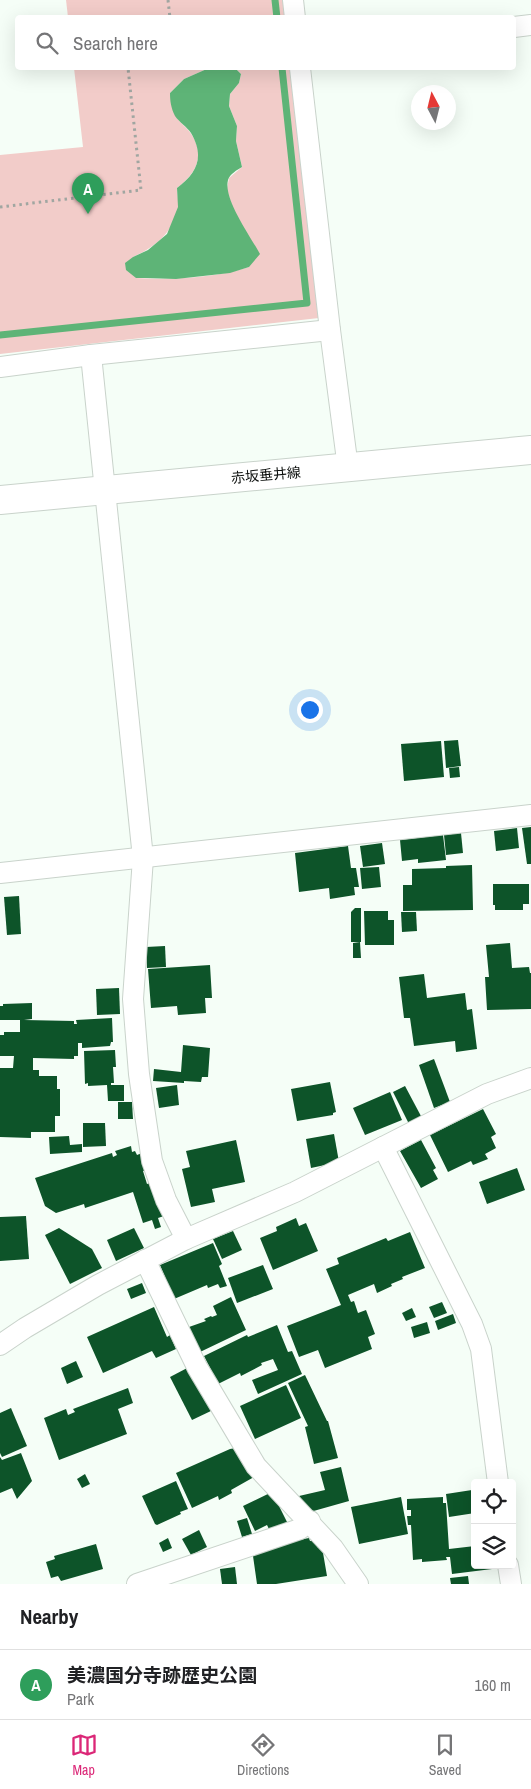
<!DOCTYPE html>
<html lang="en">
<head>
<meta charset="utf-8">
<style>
	body { margin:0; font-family:"Archivo Narrow","Noto Sans JP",sans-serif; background:#f2f2f2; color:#202124 }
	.controls { position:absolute; right:15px; bottom:15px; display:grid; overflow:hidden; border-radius:5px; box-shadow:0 5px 20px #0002 }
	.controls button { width:45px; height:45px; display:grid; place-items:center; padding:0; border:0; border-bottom:1px solid #e0e0e0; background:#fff; color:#202124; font:25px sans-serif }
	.compass { position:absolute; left:411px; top:85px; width:45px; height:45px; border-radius:50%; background:#fff; box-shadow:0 5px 20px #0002; rotate:353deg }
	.you { position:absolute; left:309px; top:709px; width:18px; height:18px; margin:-12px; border:4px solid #fff; border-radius:50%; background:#1a73e8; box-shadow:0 0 0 8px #1a73e833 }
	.badge { display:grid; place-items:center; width:32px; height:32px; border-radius:50%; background:#db2777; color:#fff; font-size:16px; font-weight:700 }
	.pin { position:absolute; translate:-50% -41px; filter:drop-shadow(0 1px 2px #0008) }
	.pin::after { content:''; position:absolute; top:26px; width:18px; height:15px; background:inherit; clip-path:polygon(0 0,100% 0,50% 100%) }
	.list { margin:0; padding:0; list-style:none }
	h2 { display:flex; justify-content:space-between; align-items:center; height:65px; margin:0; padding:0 20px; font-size:21px }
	h2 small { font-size:16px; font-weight:400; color:#757577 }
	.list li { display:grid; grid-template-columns:32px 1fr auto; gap:15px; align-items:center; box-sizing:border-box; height:70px; padding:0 20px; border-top:1px solid #e0e0e0 }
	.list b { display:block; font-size:19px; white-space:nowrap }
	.list p { margin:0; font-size:16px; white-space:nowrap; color:#757577 }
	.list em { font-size:16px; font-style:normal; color:#757577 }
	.icon { flex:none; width:28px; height:28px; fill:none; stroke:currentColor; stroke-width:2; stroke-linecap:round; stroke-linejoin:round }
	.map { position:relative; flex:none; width:531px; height:1584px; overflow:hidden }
	.search { position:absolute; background:#fff; box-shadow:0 5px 20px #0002; left:15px; right:15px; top:15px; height:55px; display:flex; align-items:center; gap:12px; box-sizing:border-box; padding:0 18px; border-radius:5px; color:#757577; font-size:19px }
	.sheet { height:135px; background:#fff }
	nav { display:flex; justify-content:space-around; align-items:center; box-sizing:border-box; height:70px; border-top:1px solid #e0e0e0; background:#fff; font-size:14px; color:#757577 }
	nav a { display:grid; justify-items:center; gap:2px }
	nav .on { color:#db2777 }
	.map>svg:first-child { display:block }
</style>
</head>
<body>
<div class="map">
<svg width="531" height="1584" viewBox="0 0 531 1584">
	<rect width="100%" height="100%" fill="#f5fef7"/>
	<g fill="#f2ccc9">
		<path d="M66,0H284L285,17H68Z"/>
		<path d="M74,68H209L184,79L170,93C172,100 173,109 176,116C178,121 185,126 189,131C206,153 198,172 177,188C177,194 179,202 178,208C172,234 155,247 133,257L136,278C173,280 214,278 249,267L227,189L229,178L242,167L236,141L237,126L229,106L230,94L239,83L241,74L235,68H291L319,318L0,354V155L83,147Z"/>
	</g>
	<path fill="#5eb477" d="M209,68H235L241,74L239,83L230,94L229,106L237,126L236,141L242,167C237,170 230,174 228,180C223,199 251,237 260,254L249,267L230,273L176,279L145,278H136L126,270L125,263L133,257L148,250L167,234L178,207L177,188C197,173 205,157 191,133C187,127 179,122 175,116C171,108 170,101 170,93L184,79Z"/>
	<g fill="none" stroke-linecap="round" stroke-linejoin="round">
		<g stroke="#5eb477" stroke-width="7">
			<path d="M275,0L277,18"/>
			<path d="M0,335L307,303L282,68"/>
		</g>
	</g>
	<g fill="#0d5429">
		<path d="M458,740L461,766L446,768L444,741Z"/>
		<path d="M441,741L444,777L404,781L401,744Z"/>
		<path d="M459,767L460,777L450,778L449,768Z"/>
		<path d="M531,827V864H527L522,828Z"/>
		<path d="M517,828L519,848L496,851L494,831Z"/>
		<path d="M461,833L463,853L446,855L444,835Z"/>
		<path d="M443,835L446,860L418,863V859L402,861L400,840Z"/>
		<path d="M382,843L385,864L363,867L360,846Z"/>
		<path d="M348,846L351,868H356L359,887H354L355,895L330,899L329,888L299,892L295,853Z"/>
		<path d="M472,865L473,910L403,911V885H412V869L446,868V866Z"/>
		<path d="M379,867L381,887L362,889L360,868Z"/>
		<path d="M493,884H529V904H523V910H495V905H493Z"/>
		<path d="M19,896L21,934L7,935L4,897Z"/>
		<path d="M355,908H361V942H351V912Z"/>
		<path d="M364,911H388V920H394V945H365Z"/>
		<path d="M401,912H416L417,931L402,932Z"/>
		<path d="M360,942L361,958H353V943Z"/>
		<path d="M510,943L512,968L529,967L530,973H531V1009L487,1010L485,977H489L486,945Z"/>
		<path d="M165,946L166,967L147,968L146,947Z"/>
		<path d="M210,965L212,998H205L206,1013L178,1015L177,1006L151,1008L148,969Z"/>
		<path d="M424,974L427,998L465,993L467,1010L472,1009L477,1049L456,1052L455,1041L414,1046L410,1018H404L399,977Z"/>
		<path d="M119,988L120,1014L97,1015L96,989Z"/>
		<path d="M32,1003V1019L24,1020L74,1021V1024H77L76,1020L112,1018L113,1042H111L110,1046L82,1048V1043H78V1056H74V1059L33,1058V1070H39V1076H57V1089H60V1116H55V1132H31V1138L0,1137V1068H13L14,1056H0V1035H4V1032H20V1020H0V1006H3V1004Z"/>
		<path d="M183,1045L210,1048L208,1077H202L201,1082L184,1081V1083L153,1081L154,1069L181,1072Z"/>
		<path d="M115,1050L116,1067H113L114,1083H111V1085H124V1101H108L107,1085L88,1086V1083L85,1084L84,1051Z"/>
		<path d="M434,1059L450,1102L434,1108L419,1065Z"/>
		<path d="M330,1082L336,1112L333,1113V1115L297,1121L291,1089Z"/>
		<path d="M177,1085L179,1105L159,1108L156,1088Z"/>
		<path d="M405,1086L422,1118L409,1124L393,1092Z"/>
		<path d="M390,1092L402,1120L365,1135L353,1108Z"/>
		<path d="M118,1102H132L133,1119H118Z"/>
		<path d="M483,1109L496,1134L491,1137L496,1148L485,1154L488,1159L473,1165L471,1161L448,1172L430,1135Z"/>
		<path d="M83,1123H105L106,1146L83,1147Z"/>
		<path d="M334,1134L339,1162L311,1168L306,1139Z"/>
		<path d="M69,1136L70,1145L82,1144V1152L50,1154L49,1137Z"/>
		<path d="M236,1140L245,1182L212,1189L215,1202L191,1207L182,1169L190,1167L186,1151Z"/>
		<path d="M421,1140L436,1168L433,1170L438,1179L421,1188L400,1151Z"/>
		<path d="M131,1146L132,1152L135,1151L137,1155L142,1153L147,1170L143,1171L147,1184L153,1182L164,1216L158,1218L161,1227L155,1229L152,1220L143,1223L133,1192L85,1208L84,1204L56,1213L45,1206L35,1178L112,1153L113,1157L117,1155L115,1151Z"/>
		<path d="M517,1168L525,1190L487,1204L479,1182Z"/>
		<path d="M26,1216L29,1259L0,1261V1217Z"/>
		<path d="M296,1218L299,1226L306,1223L318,1251L273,1270L260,1238L277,1231L276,1227Z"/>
		<path d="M59,1228L92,1249L102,1268L70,1284L45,1235Z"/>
		<path d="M134,1228L144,1248L116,1261L107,1240Z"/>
		<path d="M233,1231L242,1250L222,1259L213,1239Z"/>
		<path d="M410,1232L425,1268L402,1277L403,1279L391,1284L392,1286L377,1293L374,1284L348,1295L351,1302L354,1301L358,1313L366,1310L375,1334L368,1337L372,1349L325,1368L318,1350L299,1357L287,1326L341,1305L326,1269L339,1264L337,1258L386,1238L388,1241Z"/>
		<path d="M213,1243L222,1264L219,1266L227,1286L220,1288L218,1284L208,1288L207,1285L174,1299L160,1265Z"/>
		<path d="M263,1265L273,1289L237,1303L228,1278Z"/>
		<path d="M142,1283L146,1293L131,1299L127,1289Z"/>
		<path d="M231,1297L246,1330L200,1352L189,1327L206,1321L204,1319L211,1316L212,1317L217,1315L213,1306Z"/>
		<path d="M442,1302L447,1313L434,1318L429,1307Z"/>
		<path d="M154,1307L167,1337L170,1335L176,1349L156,1358L152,1351L103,1373L87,1337Z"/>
		<path d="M412,1308L416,1317L406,1321L402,1313Z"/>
		<path d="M453,1314L456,1323L438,1330L435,1321Z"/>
		<path d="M427,1322L430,1333L414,1338L411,1327Z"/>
		<path d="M277,1325L288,1352L292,1351L302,1374L258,1394L252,1380L278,1370L273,1359L261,1363L262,1365L241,1376L240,1373L218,1384L204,1356L247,1335L248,1337Z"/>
		<path d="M76,1361L83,1377L67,1384L61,1368Z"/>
		<path d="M191,1366L213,1410L192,1420L170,1377Z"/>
		<path d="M305,1375L327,1421H328L338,1458L314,1464L305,1427L308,1426L288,1383Z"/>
		<path d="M286,1385L301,1418L255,1439L240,1406Z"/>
		<path d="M128,1388L133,1403L118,1409L127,1434L59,1460L44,1418L66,1409L68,1415L75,1412L73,1409Z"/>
		<path d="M11,1408L27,1446L2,1457L0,1453V1413Z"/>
		<path d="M236,1448L254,1477L231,1490L232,1493L219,1500L218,1496L192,1508L176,1473L230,1449Z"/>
		<path d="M21,1453L32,1481L17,1499L12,1488L0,1493V1457L2,1460Z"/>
		<path d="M341,1467L349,1501L310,1512L299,1496L325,1490L320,1472Z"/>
		<path d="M85,1474L90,1484L82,1488L77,1479Z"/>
		<path d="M176,1481L188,1509L180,1512L181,1514L157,1525L155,1524L142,1496Z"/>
		<path d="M472,1490L473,1499H475V1513L449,1517L446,1494Z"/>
		<path d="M272,1492L287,1522L270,1531L267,1525L255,1531L243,1506Z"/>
		<path d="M401,1497L408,1534L359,1544L351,1507Z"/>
		<path d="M443,1497V1503H446L449,1549L475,1546V1565H491L492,1569L452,1574L450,1557H446L447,1560L422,1562V1559L413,1560L411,1525H408L407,1516H411V1510H407V1499Z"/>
		<path d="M247,1518L252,1534L242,1537L237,1521Z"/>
		<path d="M199,1530L207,1547L191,1555L182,1539Z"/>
		<path d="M168,1538L172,1548L163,1552L159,1543Z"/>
		<path d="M309,1538L310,1541L316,1540L318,1548L322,1547L327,1576L276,1584H257L252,1549Z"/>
		<path d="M96,1544L103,1569L61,1581L58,1576L51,1578L46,1562L55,1559L54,1556Z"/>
		<path d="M235,1567L237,1584H222L220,1569Z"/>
		<path d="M468,1576L469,1584H451L450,1578Z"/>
	</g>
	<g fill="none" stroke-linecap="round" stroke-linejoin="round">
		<g stroke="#c9d3cb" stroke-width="22">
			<g id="minor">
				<path d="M293,0L295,18"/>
				<path d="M514,27L531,25"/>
				<path d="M300,68L330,330L348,468"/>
				<path d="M91,355L143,858L133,999L139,1074L152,1161L166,1200L186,1239"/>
				<path d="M0,367L91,355L330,330"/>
				<path d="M0,873L531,815"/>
				<path d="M383,1147L472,1324L481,1349L498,1483"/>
				<path d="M145,1260L197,1367L256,1466L333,1548L358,1584"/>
				<path d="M0,1345L25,1328L98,1285L186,1239L295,1192L487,1094L531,1078"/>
				<path d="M508,1565L511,1584"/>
				<path d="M137,1584L300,1529L310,1521"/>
			</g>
		</g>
		<g stroke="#c9d3cb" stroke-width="30">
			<path id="secondary" d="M0,500L531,450"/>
		</g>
		<g stroke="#a0a6a1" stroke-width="3" stroke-dasharray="2.5 4" stroke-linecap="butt">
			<path d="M168,0L170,18"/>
			<path d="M0,207L141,190L128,68"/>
		</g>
		<use href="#minor" stroke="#fff" stroke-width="20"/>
		<use href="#secondary" stroke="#fff" stroke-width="28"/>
	</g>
	<g text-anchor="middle" stroke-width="5" stroke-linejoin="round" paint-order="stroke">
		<g font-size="14" fill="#0d100e" stroke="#fff">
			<text transform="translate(266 475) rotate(-5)" y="5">赤坂垂井線</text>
		</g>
	</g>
</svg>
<div class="controls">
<button><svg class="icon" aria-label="locate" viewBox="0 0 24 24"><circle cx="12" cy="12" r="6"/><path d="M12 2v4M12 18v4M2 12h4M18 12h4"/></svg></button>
<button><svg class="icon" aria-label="layers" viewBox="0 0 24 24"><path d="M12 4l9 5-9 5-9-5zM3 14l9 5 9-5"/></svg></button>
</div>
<svg class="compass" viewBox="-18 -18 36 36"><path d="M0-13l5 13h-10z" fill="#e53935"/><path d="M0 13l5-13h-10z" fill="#757577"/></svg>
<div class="you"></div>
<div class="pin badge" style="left:88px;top:214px;background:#2e9e5b">A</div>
<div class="search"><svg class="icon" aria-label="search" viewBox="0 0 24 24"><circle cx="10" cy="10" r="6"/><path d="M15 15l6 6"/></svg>Search here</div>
</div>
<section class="sheet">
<h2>Nearby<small></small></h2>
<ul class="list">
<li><span class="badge" style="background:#2e9e5b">A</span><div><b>美濃国分寺跡歴史公園</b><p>Park</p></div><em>160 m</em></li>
</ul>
</section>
<nav>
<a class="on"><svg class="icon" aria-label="map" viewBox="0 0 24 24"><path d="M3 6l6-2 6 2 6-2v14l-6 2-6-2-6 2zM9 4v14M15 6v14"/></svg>Map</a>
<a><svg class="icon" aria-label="directions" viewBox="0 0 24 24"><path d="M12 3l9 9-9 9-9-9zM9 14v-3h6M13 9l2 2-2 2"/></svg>Directions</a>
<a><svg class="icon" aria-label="saved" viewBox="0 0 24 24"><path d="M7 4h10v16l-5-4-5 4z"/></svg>Saved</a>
</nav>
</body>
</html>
